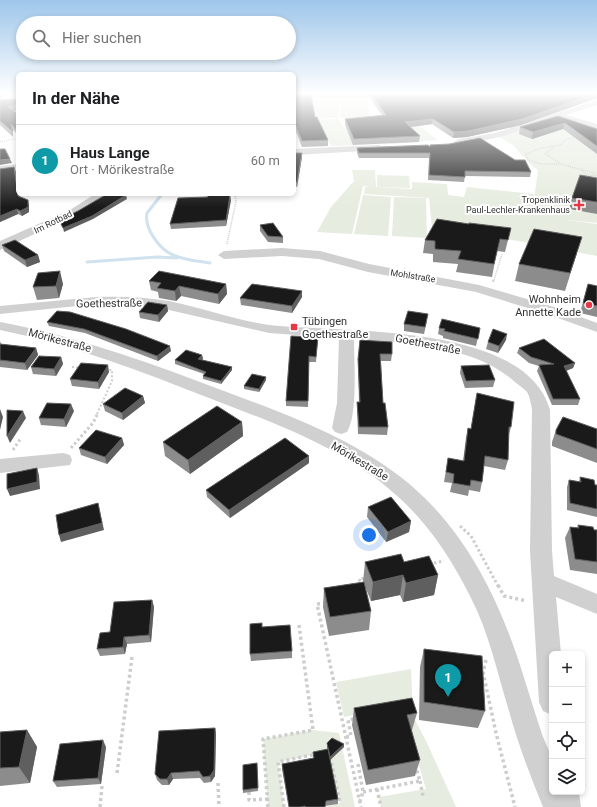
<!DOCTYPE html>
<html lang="de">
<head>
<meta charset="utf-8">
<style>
	body { margin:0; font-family:Roboto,sans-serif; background:#f2f2f2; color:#202124 }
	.controls { position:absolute; right:12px; bottom:12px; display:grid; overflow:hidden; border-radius:6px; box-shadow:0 2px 6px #0003 }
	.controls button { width:36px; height:36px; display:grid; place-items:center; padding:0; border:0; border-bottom:1px solid #e0e0e0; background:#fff; color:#202124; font:20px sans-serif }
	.you { position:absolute; left:369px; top:535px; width:14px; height:14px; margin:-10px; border:3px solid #fff; border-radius:50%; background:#1a73e8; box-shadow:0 0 0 6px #1a73e833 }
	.badge { display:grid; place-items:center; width:26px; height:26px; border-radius:50%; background:#7c3aed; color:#fff; font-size:13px; font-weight:700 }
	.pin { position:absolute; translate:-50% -33px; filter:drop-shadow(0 1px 2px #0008) }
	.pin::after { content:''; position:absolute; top:21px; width:14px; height:12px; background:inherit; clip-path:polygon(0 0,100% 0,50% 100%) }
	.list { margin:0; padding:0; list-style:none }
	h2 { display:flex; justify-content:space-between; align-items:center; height:52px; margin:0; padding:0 16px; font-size:17px }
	h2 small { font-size:13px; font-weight:400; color:#757577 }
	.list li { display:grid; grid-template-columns:26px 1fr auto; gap:12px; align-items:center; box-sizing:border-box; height:72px; padding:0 16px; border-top:1px solid #e0e0e0 }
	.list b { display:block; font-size:15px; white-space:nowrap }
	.list p { margin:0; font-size:13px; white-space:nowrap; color:#757577 }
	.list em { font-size:13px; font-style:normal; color:#757577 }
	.icon { flex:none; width:22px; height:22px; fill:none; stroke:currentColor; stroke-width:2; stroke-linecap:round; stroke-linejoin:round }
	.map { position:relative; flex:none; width:597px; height:807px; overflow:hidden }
	.search { position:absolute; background:#fff; box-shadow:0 2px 6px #0003; left:16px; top:16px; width:280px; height:44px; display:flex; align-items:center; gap:10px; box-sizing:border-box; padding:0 14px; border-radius:22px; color:#757577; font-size:15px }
	.panel { position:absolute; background:#fff; box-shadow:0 2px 6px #0003; left:16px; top:72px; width:280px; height:124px; border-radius:6px }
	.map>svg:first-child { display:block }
</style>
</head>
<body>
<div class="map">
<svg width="597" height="807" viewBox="0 0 597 807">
	<rect width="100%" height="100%" fill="#fff"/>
	<g fill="#e6ecdf">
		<path d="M318,94H341L338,118L311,119Z"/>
		<path d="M342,94H366L370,117L340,118Z"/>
		<path d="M404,115L438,140L391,144L372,118Z"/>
		<path d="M560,116L597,127V189L577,186L568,209L597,214V223L560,219L597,224V256L518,241L432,228L429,198L364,194L365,187H370L363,186L352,234L317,232L331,207L354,181L352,170H375L376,187L412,189V182L447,184L448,195L464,197L467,187L534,194L532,215L538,170L530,164L513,145L496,135Z"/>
		<path d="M338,119L357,145L331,146L324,133L311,120Z"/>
		<path d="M377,175L409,176L410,188L377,187Z"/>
		<path d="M363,195L391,197L388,236L354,234Z"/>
		<path d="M394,197L426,198L427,238L392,236Z"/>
		<path d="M411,669L413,716L427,743L456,807H381L379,797L426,789L411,739L384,709L344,717L336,682Z"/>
		<path d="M313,730L339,733L355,807H325L340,803L330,757L317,754L278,762L284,807H268L263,739Z"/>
	</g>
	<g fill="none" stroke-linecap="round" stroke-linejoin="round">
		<g stroke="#cfe2ee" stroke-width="3">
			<path d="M162,194L147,213C144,228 159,249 173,255C185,260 198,261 210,263"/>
			<path d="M87,262L157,257L177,258"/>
		</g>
		<g stroke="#cdcdcd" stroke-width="1.5" stroke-dasharray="1 1" stroke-linecap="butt">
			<path d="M577,137L567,139L560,145L541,148L526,154L528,160L541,164H561L597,174"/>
			<path d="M0,142L18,138"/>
			<path d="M551,147L553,148L545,154L560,163"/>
			<path d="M581,169L586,175L597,176"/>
			<path d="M227,244L236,201L235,194"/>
			<path d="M494,280L502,254"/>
		</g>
		<g stroke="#cdcdcd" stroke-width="2" stroke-dasharray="2 2" stroke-linecap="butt">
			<path d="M493,282L494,279"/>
			<path d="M72,367L80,368"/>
			<path d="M97,414L112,381V370H109"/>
		</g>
		<g stroke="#cdcdcd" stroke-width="3" stroke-dasharray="2.5 2.5" stroke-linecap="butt">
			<path d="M71,448L93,423L98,413"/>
			<path d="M13,450L21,438"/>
			<path d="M460,526L471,536L498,586"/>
			<path d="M429,564L444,561"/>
			<path d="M362,586L359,579L365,578"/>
		</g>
		<g stroke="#cdcdcd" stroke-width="3.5" stroke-dasharray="3 3" stroke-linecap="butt">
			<path d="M498,585L504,596L527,601"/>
			<path d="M326,603L317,604L361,807"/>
			<path d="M486,660L483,672L496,733L515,807"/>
			<path d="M346,737L351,736L348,720L354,719"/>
			<path d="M330,757L340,803"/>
			<path d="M358,764L363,792L360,801"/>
			<path d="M117,773L132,657"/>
			<path d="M582,776L584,787"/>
			<path d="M420,781L423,796"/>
			<path d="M218,783L219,807"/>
			<path d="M377,789L381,807"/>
			<path d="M249,792V800L268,799"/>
			<path d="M363,792L420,781L416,768"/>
			<path d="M100,807L102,786"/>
			<path d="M268,807L263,739L313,730L299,625"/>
			<path d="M284,807L278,762L317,754"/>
		</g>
		<g fill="#d0d0d0" fill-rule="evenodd">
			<path d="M0,94H7L0,99Z"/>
			<path d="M597,100V105L566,115L597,124V129L557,118L500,137L459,145L454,142L459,139L495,133Z"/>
			<path d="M379,145L384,148L382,150L294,155V149Z"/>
			<path d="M18,164V170L0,172V166Z"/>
			<path d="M95,194H108L78,214L0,250V241L70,210Z"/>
			<path d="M282,248L320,251L369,264L479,285L554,307L597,323V332L544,313L476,292L368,272L319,259L282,256L224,259L218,255L224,251Z"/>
			<path d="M96,297C121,296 145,297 169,301C203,308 235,320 269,325C342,333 526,322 550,410L552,551L554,576L597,594V614L556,597L561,654H552V715L543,711L539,702L530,551L532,410C531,404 530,397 527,392C524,389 519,385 515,382C474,345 407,343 354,339C354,361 358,415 347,432L341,434L335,432L332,428L337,403L339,338L269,333L169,310L135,305L77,306L0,314V306Z"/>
			<path d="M0,322C75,336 145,361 216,388C279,412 344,434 398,475C465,525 502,604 525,681C531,699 536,717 542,734C545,743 550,751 552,760C554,770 552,782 552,792H579L581,807H543C530,775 518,744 509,711C497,672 489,632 470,596C451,558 428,523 396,495C344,448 274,423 209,398C140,371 73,345 0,330Z"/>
			<path d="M63,453L70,455L72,460L70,465L0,473V459Z"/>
		</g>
	</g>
	<g fill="#8c8c8c">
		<path d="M16,94H18V110L14,111L18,114V135L13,130V137L0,125V100L18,99Z"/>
		<path d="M294,94H597V98L521,125L467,137L453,138L432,124L410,127L420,136L419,142L353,145L345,125V119L382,115L369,97H312L315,117L328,140V146L302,147L294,127Z"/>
		<path d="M558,116L597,129V154L563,129L532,139L519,134L520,127Z"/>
		<path d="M430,147L531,172L530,177L465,176L464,182L428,180L429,158H359L357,153V148Z"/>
		<path d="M294,153L302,157L297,187L294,186Z"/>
		<path d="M14,167L16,172L19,197L29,205V212L22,216L18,214L0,222V169Z"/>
		<path d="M597,178V214L569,209L572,198Z"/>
		<path d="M231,200L226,226L171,229L170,224Z"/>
		<path d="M469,224L511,228L505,252L497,251L492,277L456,272L458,264L433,262V254L423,253L425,240Z"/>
		<path d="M260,225L283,237V243L268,242L260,231Z"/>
		<path d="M2,245L38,255L40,262L27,267L4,251Z"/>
		<path d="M577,253L565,291L515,281L519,264Z"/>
		<path d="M149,281L226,284L227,294L219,304L181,296L176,301L159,298L158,292L151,290Z"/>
		<path d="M63,284L59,298L37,300L33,287Z"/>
		<path d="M588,284L597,286V317L580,313Z"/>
		<path d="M302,291V297L292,313L241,305L240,298Z"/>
		<path d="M167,305L168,311L159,322L140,318L139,312Z"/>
		<path d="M70,312L171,351L158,361L85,333L49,326L47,322Z"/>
		<path d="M427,321L424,334L404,331V324Z"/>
		<path d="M439,328H480L476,346L443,338V336L438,334Z"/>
		<path d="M318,337L316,362H309L308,407L286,406V401Z"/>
		<path d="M360,340L392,354L391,361H381L383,403L388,427L387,435L358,434L357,409V402H359L358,366Z"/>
		<path d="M506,340L498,353L486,349L488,342Z"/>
		<path d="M0,341L1,344L36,348L38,355L27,370L0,367Z"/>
		<path d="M519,348L575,363L573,368L566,371L580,399L578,405H552L537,371L539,366L529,363L517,353Z"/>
		<path d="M202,355L203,359L202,360L232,367V370L221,384L203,379V376L204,374L175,364V360Z"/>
		<path d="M61,357L63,364L56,376L33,374L31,367Z"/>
		<path d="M461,366L495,380L493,387L465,388L460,373Z"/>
		<path d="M109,372L99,389L72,386L70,379Z"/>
		<path d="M266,377V380L259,392L244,389V386Z"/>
		<path d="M477,393L511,427L509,434L508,460L505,470L484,466L482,482L480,492L469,490L468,496L450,492L452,483L444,482L448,458L463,461L466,438L468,428L471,429Z"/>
		<path d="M143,396L145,403L123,420L105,411L103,404Z"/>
		<path d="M74,411L66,427L41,425L39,418Z"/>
		<path d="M242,422L243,436L190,474L165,456L163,442Z"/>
		<path d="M597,429V463L552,446V442L556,430Z"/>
		<path d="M122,438L124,445L107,464L81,455L79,448Z"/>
		<path d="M309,463L230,518L207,497L206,490Z"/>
		<path d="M580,477L595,485H597V517L567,510V487L569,480L579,482Z"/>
		<path d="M368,507L411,521L409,532L386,542L367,517Z"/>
		<path d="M578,525L597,530V574L570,570L565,538L570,527L577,528Z"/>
		<path d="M365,562H404L438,575L434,595L403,602L400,595L371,601L364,584L371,611L369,630L329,636L323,607L324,588L363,582Z"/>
		<path d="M152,600L154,607L151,642L127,644L125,654L100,656L97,649L110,632Z"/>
		<path d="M262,627L292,651V658L251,661L250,654Z"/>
		<path d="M424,649L485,711L478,728L419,720L420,667Z"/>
		<path d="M354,708L417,713L412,730H411L420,760L415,776L366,785L352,725Z"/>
		<path d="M215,728L216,734L215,776L211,782L204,783L200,778L173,779L169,785H162L157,780L155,774Z"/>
		<path d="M27,730L37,747L30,783L0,786V732Z"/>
		<path d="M327,743L344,747L330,760L338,799V804L325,806V807H289L282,769V764L313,758V752L327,750Z"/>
		<path d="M106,747L101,784L57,787L53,781Z"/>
		<path d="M257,767L258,791L243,793V790Z"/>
	</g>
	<g fill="#5f5f5f">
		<path d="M595,94H597V98L521,125L467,137L453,138L454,132Z"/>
		<path d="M18,104V110L10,112L8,107Z"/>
		<path d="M433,119L432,124L404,128L405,122Z"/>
		<path d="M565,123L563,129L532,139L533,132Z"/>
		<path d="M11,124L13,130V137L12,131Z"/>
		<path d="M302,153V157L297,187V182Z"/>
		<path d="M10,159L12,163L0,165V160Z"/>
		<path d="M14,167L16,172L19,201L18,196Z"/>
		<path d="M126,195L127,199L93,219L64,232L63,228Z"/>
		<path d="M230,195L231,200L226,226V220Z"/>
		<path d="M28,200L29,205V212L22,216L20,211Z"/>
		<path d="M17,209L18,214L0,222V216Z"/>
		<path d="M38,255L40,262L27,267L25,260Z"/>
		<path d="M60,271L63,284L59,298L56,286Z"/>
		<path d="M226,284L227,294L219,304L218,294Z"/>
		<path d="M179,286L181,296L176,301L175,291Z"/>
		<path d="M302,291V297L292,313V306Z"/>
		<path d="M167,305L168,311L159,322L158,315Z"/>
		<path d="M507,334L506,340L498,353L499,346Z"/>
		<path d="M170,346L171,351L158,361L157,356Z"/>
		<path d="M36,348L38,355L27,370L25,363Z"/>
		<path d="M202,355L203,359L198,363V359Z"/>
		<path d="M61,357L63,364L56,376L54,369Z"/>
		<path d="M575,363L573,368L563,372L564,366Z"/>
		<path d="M108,365L109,372L99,389L98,382Z"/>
		<path d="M232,367V370L221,384V381Z"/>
		<path d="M266,377V380L259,392V389Z"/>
		<path d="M143,396L145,403L123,420L122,413Z"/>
		<path d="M71,404L74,411L66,427L64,419Z"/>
		<path d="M0,409L3,417L0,430Z"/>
		<path d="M23,411L26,418L10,443L7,436Z"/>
		<path d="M242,422L243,436L190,474L188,460Z"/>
		<path d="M122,438L124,445L107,464L105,457Z"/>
		<path d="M309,456V463L230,518L229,510Z"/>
		<path d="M37,468L39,475L40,489L10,496L7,489Z"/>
		<path d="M98,503L104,530L61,542L59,535Z"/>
		<path d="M411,521L409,532L386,542L388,532Z"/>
		<path d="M403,575L400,595L371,601L373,582Z"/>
		<path d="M438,575L434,595L403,602L406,583Z"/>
		<path d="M152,600L154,607L151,642L149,635Z"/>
		<path d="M124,637L127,644L125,654L123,647Z"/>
		<path d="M215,728L216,734L215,776L211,782L210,776Z"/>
		<path d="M27,730L37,747L30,783L19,767Z"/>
		<path d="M103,740L106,747L101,784L98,778Z"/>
		<path d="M344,744V747L330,760V757Z"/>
		<path d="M171,773L173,779L169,785L167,779Z"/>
	</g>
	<g fill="#1a1a1a" stroke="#5f5f5f">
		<path d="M294,94H311L315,117H317L328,140L302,141L294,122Z"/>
		<path d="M371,94H595L522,119L468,131L454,132L433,119L405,122L420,136L354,139L345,119L386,115Z"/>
		<path d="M18,96V104L8,107L18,114V132L11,124L12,131L0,121V100L18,99Z"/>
		<path d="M558,116L597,129V146L565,123L533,132L520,127Z"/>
		<path d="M480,138L515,160H525L531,172L465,171V177L429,175L430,153H359L357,148L428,145L430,147V145L449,144Z"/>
		<path d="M0,149H5L10,159L0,160Z"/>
		<path d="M294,153H302L297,182L294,181Z"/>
		<path d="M14,167L18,196L28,200V207L20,211L17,209L0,216V169Z"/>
		<path d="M580,175L597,178V202L572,198Z"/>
		<path d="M107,194H121L126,195L92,216L63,228L59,220L78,211Z"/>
		<path d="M207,194H225V195H230L226,220L170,224L178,198L208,197Z"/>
		<path d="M437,219L469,224V223L511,228L508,240L500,239L494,264L458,259L461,251L435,249V241L425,240Z"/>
		<path d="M273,223L283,237L268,236L260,225Z"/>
		<path d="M534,229L582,237L570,273L519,264Z"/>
		<path d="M15,240L38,255L25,260L2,245Z"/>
		<path d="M60,271L56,286L33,287L38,273Z"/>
		<path d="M159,271L226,284L218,294L179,286L175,291L157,288L161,283L149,281Z"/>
		<path d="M252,284L302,291L292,306L240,298Z"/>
		<path d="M588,284L597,286V306L583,303Z"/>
		<path d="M148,302L167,305L158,315L139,312Z"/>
		<path d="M57,311L70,312L126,329L170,346L157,356L84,329L47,322Z"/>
		<path d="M408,311L428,314L425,327L404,324Z"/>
		<path d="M442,319L480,328L478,339L444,331L445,329L439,328Z"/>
		<path d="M493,329L507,334L499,346L488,342Z"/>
		<path d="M291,336L318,337L316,357L309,356L308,401H286Z"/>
		<path d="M544,339L575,363L564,366L580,399H553L539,365L554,364L531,357L519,348Z"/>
		<path d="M360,340L392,342V354H380L383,403H385L388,427H359L357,402H360L358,359Z"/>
		<path d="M0,344L36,348L25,363L0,360Z"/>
		<path d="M186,350L202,355L198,359L232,367L221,381L203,376L206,372L175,360Z"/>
		<path d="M39,356L61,357L54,369L31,367Z"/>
		<path d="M81,363L108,365L98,382L70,379Z"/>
		<path d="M489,365L495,380L466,381L461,366Z"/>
		<path d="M252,374L266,377L259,389L244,386Z"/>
		<path d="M125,388L143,396L122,413L103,404Z"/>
		<path d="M477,393L514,402L511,427H509L508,460L485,456L482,482L471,480L470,486L453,483L454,474L446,472L448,458L464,461L468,428L471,429Z"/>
		<path d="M47,403L71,404L64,419L39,418Z"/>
		<path d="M217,406L242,422L188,460L163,442Z"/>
		<path d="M7,410L23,411L7,436Z"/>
		<path d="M563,417L597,429V449L556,434V430Z"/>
		<path d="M96,430L122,438L105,457L79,448Z"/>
		<path d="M285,438L309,456L229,510L206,490Z"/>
		<path d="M37,468V482L7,489V474Z"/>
		<path d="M580,477L594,480L595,485H597V509L570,503L569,480L581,482Z"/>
		<path d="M391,497L411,521L388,532L368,507Z"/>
		<path d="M98,503L102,523L59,535L56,515Z"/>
		<path d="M578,525L593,527L594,530H597V562L575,559L570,527L579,528Z"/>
		<path d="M401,554L404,562L429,556L438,575L406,583L403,575L373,582L365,562Z"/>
		<path d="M364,582L371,611L330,617L324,588Z"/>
		<path d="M152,600L149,635L124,637L123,647L97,649L100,633L110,632L114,602Z"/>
		<path d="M262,623V627L290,625L292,651L250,654V624Z"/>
		<path d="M424,649L482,656L485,711L424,702Z"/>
		<path d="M412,698L417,713L407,715L420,760L368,770L354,708Z"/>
		<path d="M215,728L214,770L210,776L203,777L199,771L171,773L167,779H160L155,774L159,731Z"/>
		<path d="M27,730L19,767L0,768V732Z"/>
		<path d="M332,738L344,744L330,757L327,743Z"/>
		<path d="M103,740L98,778L53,781L60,744Z"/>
		<path d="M328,749L338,799L326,801L325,807H306L305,806L300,807H289L282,764L314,758L313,752Z"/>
		<path d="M257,763L258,788L243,790V765Z"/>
	</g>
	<linearGradient id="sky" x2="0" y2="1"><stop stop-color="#9ec6ea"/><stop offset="0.45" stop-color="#fff"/><stop offset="1" stop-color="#fff" stop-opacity="0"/></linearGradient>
	<rect width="597" height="207" fill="url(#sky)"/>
	<g fill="#e63946" stroke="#fff" stroke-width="1.5">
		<path d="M577 199h4v4h4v4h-4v4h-4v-4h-4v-4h4z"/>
		<circle cx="589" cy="305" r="4"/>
		<rect x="290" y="323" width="8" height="8" rx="2"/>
	</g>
	<g text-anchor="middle" stroke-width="4" stroke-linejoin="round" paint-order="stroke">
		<g font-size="9" fill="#333" stroke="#fff" text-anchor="end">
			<text x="570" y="203">Tropenklinik<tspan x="570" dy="10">Paul-Lechler-Krankenhaus</tspan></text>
		</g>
		<g font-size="9" fill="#333" stroke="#fff">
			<text transform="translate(53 222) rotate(-26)" y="3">Im Rotbad</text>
			<text transform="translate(413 276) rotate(9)" y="3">Mohlstraße</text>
		</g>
		<g font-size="11" fill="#333" stroke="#fff" text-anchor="end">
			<text x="581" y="303">Wohnheim<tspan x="581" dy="13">Annette Kade</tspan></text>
			<text x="302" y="325" text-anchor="start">Tübingen<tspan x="302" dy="13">Goethestraße</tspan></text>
		</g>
		<g font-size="11" fill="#333" stroke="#fff">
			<text transform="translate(109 303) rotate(-1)" y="4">Goethestraße</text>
			<text transform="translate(60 340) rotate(15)" y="4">Mörikestraße</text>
			<text transform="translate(428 344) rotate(11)" y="4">Goethestraße</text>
			<text transform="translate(360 461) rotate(31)" y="4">Mörikestraße</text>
		</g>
	</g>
</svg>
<div class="controls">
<button>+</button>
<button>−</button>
<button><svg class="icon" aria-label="locate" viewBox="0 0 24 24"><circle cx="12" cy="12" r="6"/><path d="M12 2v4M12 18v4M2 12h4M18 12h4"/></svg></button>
<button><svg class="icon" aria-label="layers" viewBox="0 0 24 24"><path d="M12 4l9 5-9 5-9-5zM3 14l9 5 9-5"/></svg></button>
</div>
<div class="you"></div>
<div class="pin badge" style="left:448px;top:697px;background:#0f9aa8">1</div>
<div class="search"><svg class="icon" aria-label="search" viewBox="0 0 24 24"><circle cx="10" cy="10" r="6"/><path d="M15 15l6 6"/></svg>Hier suchen</div>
<section class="panel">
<h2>In der Nähe<small></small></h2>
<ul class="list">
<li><span class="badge" style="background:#0f9aa8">1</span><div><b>Haus Lange</b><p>Ort · Mörikestraße</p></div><em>60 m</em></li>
</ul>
</section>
</div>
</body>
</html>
